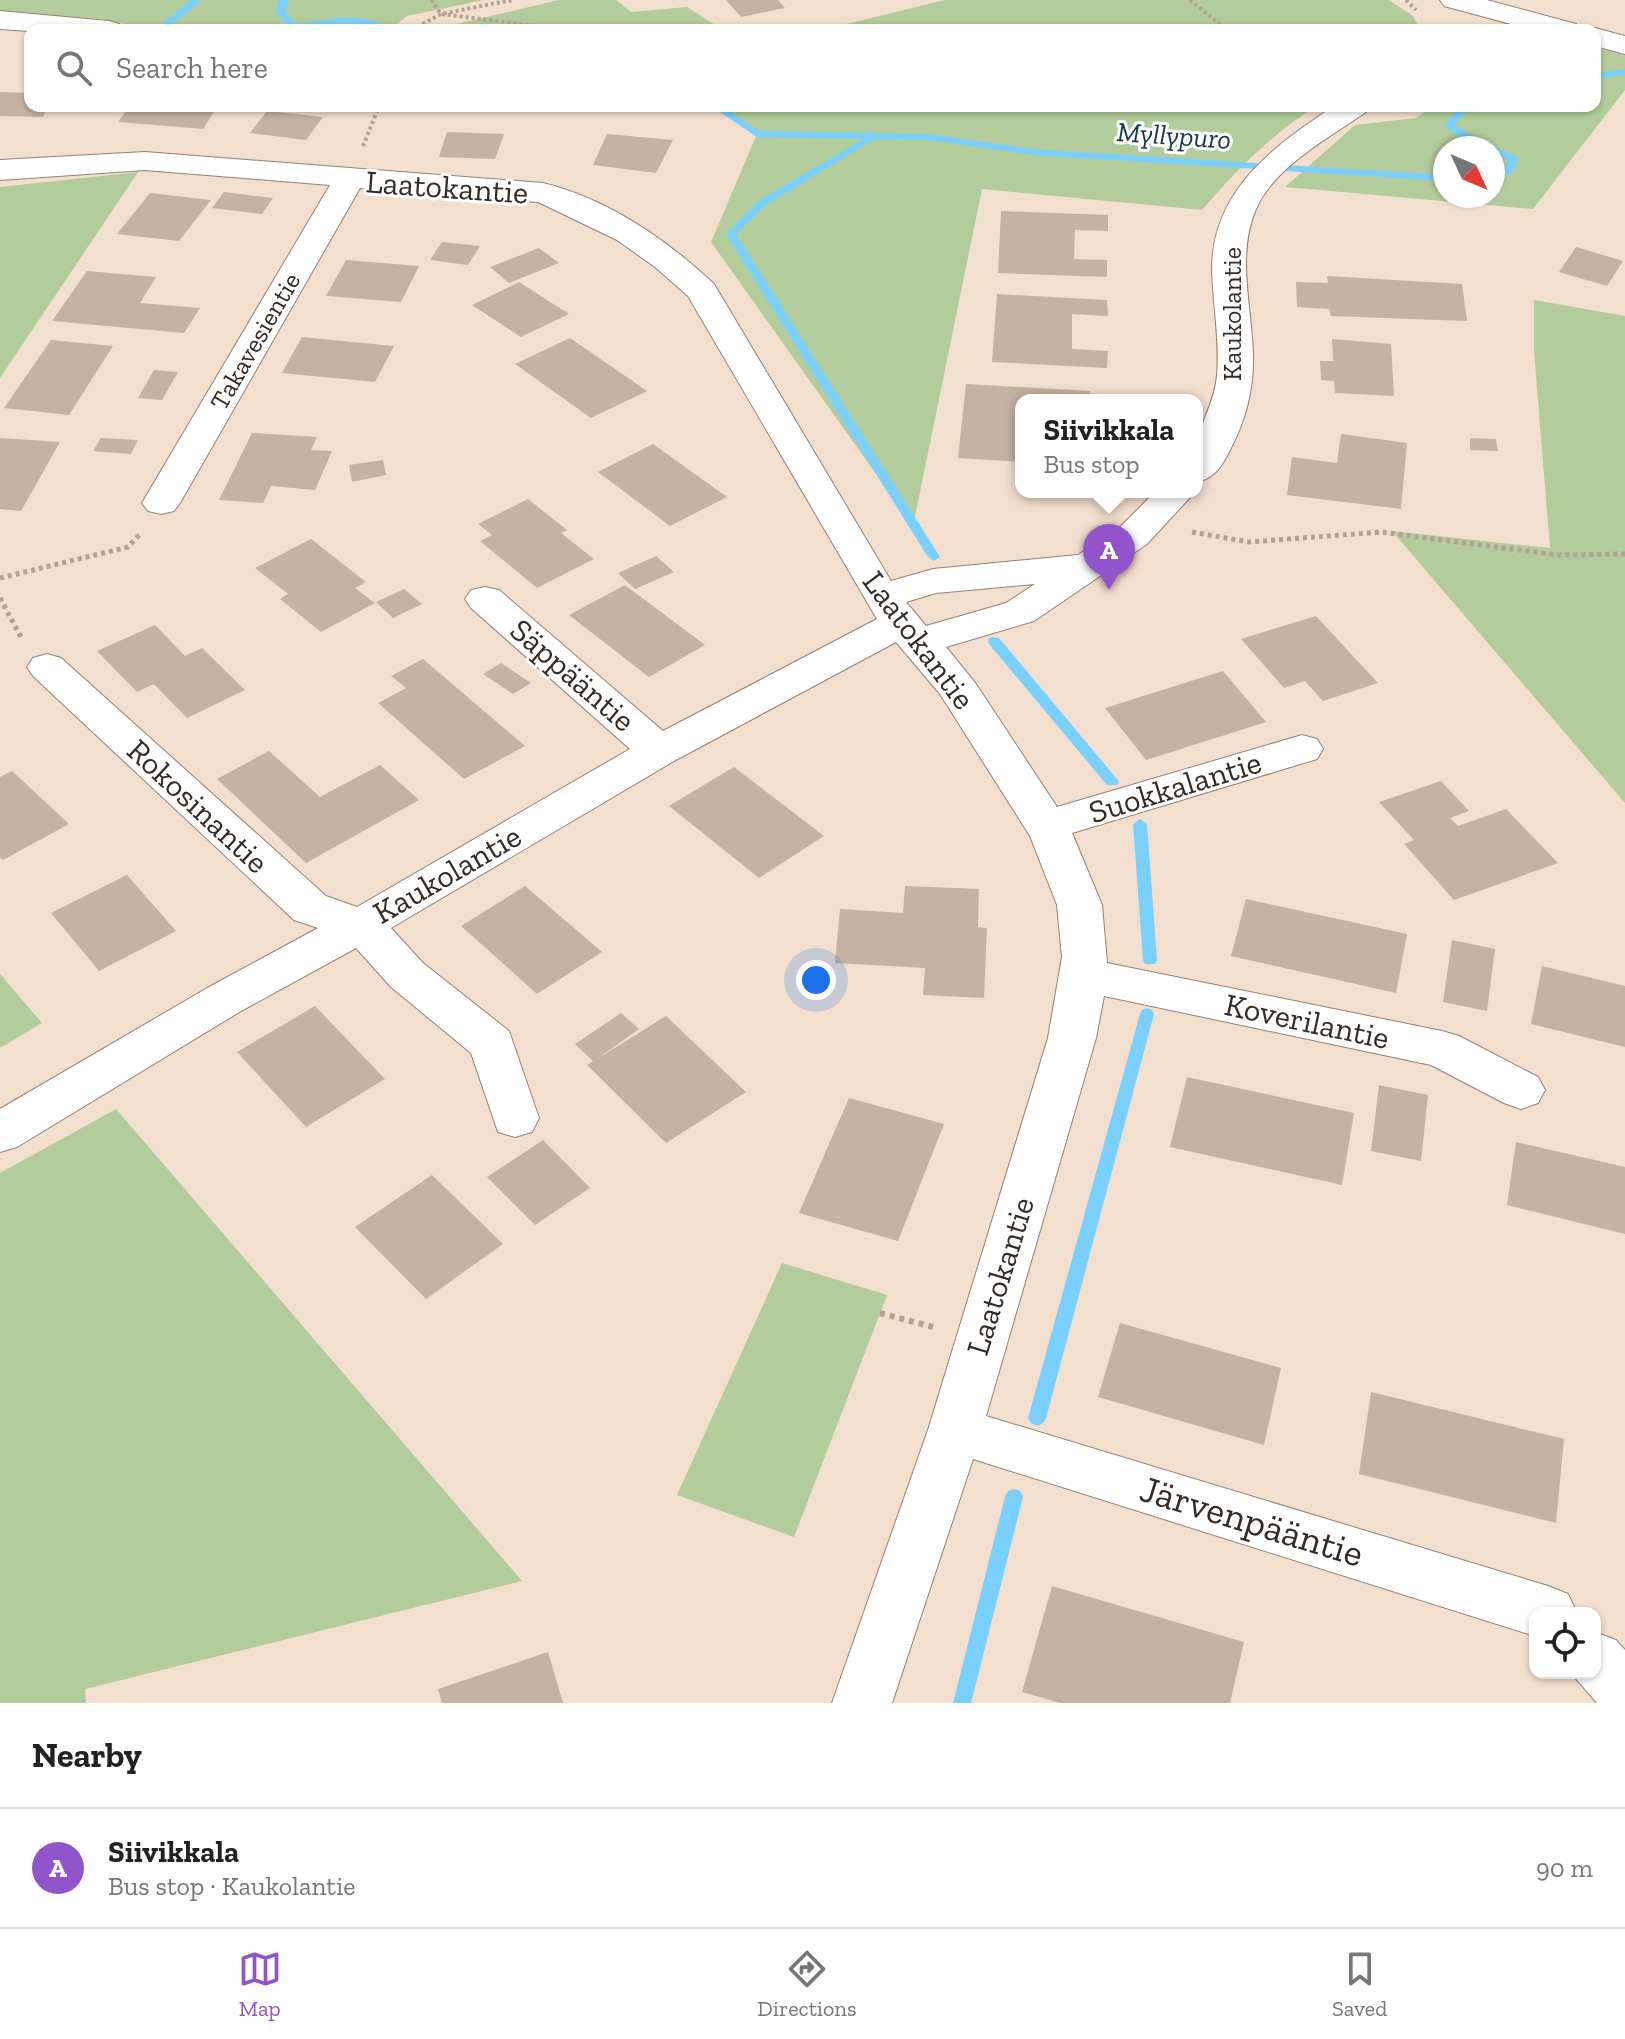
<!DOCTYPE html>
<html lang="en">
<head>
<meta charset="utf-8">
<style>
	body { margin:0; font-family:"Zilla Slab",serif; background:#f2f2f2; color:#222 }
	.controls { position:absolute; right:24px; bottom:24px; display:grid; overflow:hidden; border-radius:16px; box-shadow:0 2px 6px #0004 }
	.controls button { width:72px; height:72px; display:grid; place-items:center; padding:0; border:0; border-bottom:2px solid #e0e0e0; background:#fff; color:#222; font:40px sans-serif }
	.compass { position:absolute; left:1433px; top:136px; width:72px; height:72px; border-radius:50%; background:#fff; box-shadow:0 2px 6px #0004; rotate:134deg }
	.you { position:absolute; left:816px; top:980px; width:28px; height:28px; margin:-20px; border:6px solid #fff; border-radius:50%; background:#1a73e8; box-shadow:0 0 0 12px #1a73e833 }
	.badge { display:grid; place-items:center; width:52px; height:52px; border-radius:50%; background:#9254cb; color:#fff; font-size:26px; font-weight:700 }
	.pin { position:absolute; translate:-50% -66px; filter:drop-shadow(0 2px 4px #0008) }
	.pin::after { content:''; position:absolute; top:42px; width:28px; height:24px; background:inherit; clip-path:polygon(0 0,100% 0,50% 100%) }
	.popup { position:absolute; left:1015px; top:394px; width:188px; height:104px; box-sizing:border-box; display:grid; place-content:center; border-radius:16px; background:#fff; filter:drop-shadow(0 2px 6px #0005); font-size:26px; white-space:nowrap; color:#767676 }
	.popup b { font-size:30px; color:#222 }
	.popup::after { content:''; position:absolute; left:50%; top:100%; margin-left:-16px; border:16px solid transparent; border-top-color:#fff }
	.list { margin:0; padding:0; list-style:none }
	h2 { display:flex; justify-content:space-between; align-items:center; height:104px; margin:0; padding:0 32px; font-size:34px }
	h2 small { font-size:26px; font-weight:400; color:#767676 }
	.list li { display:grid; grid-template-columns:52px 1fr auto; gap:24px; align-items:center; box-sizing:border-box; height:120px; padding:0 32px; border-top:2px solid #e0e0e0 }
	.list b { display:block; font-size:30px; white-space:nowrap }
	.list p { margin:0; font-size:26px; white-space:nowrap; color:#767676 }
	.list em { font-size:26px; font-style:normal; color:#767676 }
	.icon { flex:none; width:44px; height:44px; fill:none; stroke:currentColor; stroke-width:2; stroke-linecap:round; stroke-linejoin:round }
	.map { position:relative; flex:none; width:1625px; height:1703px; overflow:hidden }
	.search { position:absolute; background:#fff; box-shadow:0 2px 6px #0004; left:24px; right:24px; top:24px; height:88px; display:flex; align-items:center; gap:20px; box-sizing:border-box; padding:0 28px; border-radius:16px; color:#767676; font-size:30px }
	.sheet { height:224px; background:#fff }
	nav { display:flex; justify-content:space-around; align-items:center; box-sizing:border-box; height:112px; border-top:2px solid #e0e0e0; background:#fff; font-size:22px; color:#767676 }
	nav a { display:grid; justify-items:center; gap:4px }
	nav .on { color:#9254cb }
	.map>svg:first-child { display:block }
</style>
</head>
<body>
<div class="map">
<svg width="1625" height="1703" viewBox="0 0 1625 1703">
	<rect width="100%" height="100%" fill="#f3dfce"/>
	<g fill="#b2cd9b" fill-rule="evenodd">
		<path d="M0,0H484L407,16L389,30H153L101,19L0,12Z"/>
		<path d="M559,0H616L631,12L687,7L723,30H431Z"/>
		<path d="M945,0H1389L1413,16L1420,29L822,30Z"/>
		<path d="M1595,48L1625,55V90L1533,209L1285,187L1355,125L1416,118L1433,106H1595ZM1445,148H1493V196H1445Z"/>
		<path d="M716,106H1316C1269,137 1238,168 1202,210L982,189L913,526L711,242L757,134Z"/>
		<path d="M138,172L0,378V187Z"/>
		<path d="M1534,300L1625,316V803L1392,531L1550,548L1534,351Z"/>
		<path d="M0,974L42,1023L0,1048Z"/>
		<path d="M116,1109L522,1581L85,1689L86,1703H0V1173Z"/>
		<path d="M782,1263L887,1295L794,1537L677,1495Z"/>
	</g>
	<g fill="none" stroke-linecap="round" stroke-linejoin="round">
		<g fill="#7ad0fc" fill-rule="evenodd">
			<path d="M191,0H202L165,30H159V26Z"/>
			<path d="M279,0H289L286,12L294,23C310,24 324,19 340,18C358,16 382,21 397,30C379,30 363,23 345,23C325,23 308,31 288,27L276,12Z"/>
			<path d="M1625,69V75L1595,79V73Z"/>
			<path d="M711,106H722L759,131L928,134L1033,149L1445,175V181L1033,155L928,140L875,139L766,205L736,234L940,557L934,561L928,557L726,234L758,201L863,139L757,137Z"/>
			<path d="M1475,106H1495L1463,114L1455,125L1476,138L1518,157L1519,159L1512,173L1493,179V173L1504,169L1508,160L1493,152V148C1475,148 1458,138 1445,125L1457,110Z"/>
			<path d="M994,637L999,638L1117,779L1119,782L1117,785H1107L989,644L988,641L989,638Z"/>
			<path d="M1140,819L1147,824L1157,960L1155,964H1145L1143,960L1133,824Z"/>
			<path d="M1147,1008L1152,1010L1154,1014L1046,1418L1043,1423L1037,1426L1031,1423L1028,1418L1140,1014L1142,1010Z"/>
			<path d="M1014,1489L1020,1491L1023,1497L971,1703H953L1005,1497L1008,1491Z"/>
		</g>
	</g>
	<g fill="#c5b2a2">
		<path d="M726,0H778L785,8L741,17Z"/>
		<path d="M0,92L30,93V106H48L43,117L0,116Z"/>
		<path d="M130,106H218L203,129L118,122Z"/>
		<path d="M267,111L323,117L306,140L250,133Z"/>
		<path d="M447,132L504,134L495,159L439,157Z"/>
		<path d="M607,134L673,140L656,173L593,165Z"/>
		<path d="M224,192L273,198L262,214L212,208Z"/>
		<path d="M150,193L211,200L179,241L117,234Z"/>
		<path d="M1001,211L1108,215V231L1075,230L1074,259L1107,260V277L998,273Z"/>
		<path d="M442,242L480,246L468,265L430,260Z"/>
		<path d="M1576,247L1623,261L1607,286L1559,272Z"/>
		<path d="M539,248L559,263L509,283L490,267Z"/>
		<path d="M346,260L419,266L401,302L326,296Z"/>
		<path d="M87,271L156,277L140,303L200,308L184,333L52,321Z"/>
		<path d="M1327,276L1462,284L1467,321L1331,316L1329,309L1297,307L1296,282L1328,283Z"/>
		<path d="M519,282L569,314L521,337L472,305Z"/>
		<path d="M997,294L1107,300L1108,316L1072,314V349L1108,351L1107,368L992,362Z"/>
		<path d="M302,337L394,346L375,382L282,373Z"/>
		<path d="M570,338L647,391L591,418L515,364Z"/>
		<path d="M1332,339L1391,344L1394,396L1335,393L1334,381L1321,380L1320,361H1333Z"/>
		<path d="M51,340L113,346L69,415L4,408Z"/>
		<path d="M154,370L178,372L162,400L138,398Z"/>
		<path d="M966,384L1090,391V400H1021V462L958,458Z"/>
		<path d="M252,433L317,437L311,450L332,451L315,490L271,486L263,503L219,500Z"/>
		<path d="M1341,434L1407,443L1401,509L1287,495L1292,457L1337,463Z"/>
		<path d="M0,438L60,442L21,511L0,509Z"/>
		<path d="M101,438L138,440L131,454L93,451Z"/>
		<path d="M1470,438L1496,439L1498,451L1470,450Z"/>
		<path d="M653,444L727,497L670,526L598,472Z"/>
		<path d="M383,460L386,475L352,482L349,465Z"/>
		<path d="M528,499L567,530L561,533L594,559L537,588L480,541L492,535L478,524Z"/>
		<path d="M311,539L366,582L355,588L375,603L321,632L280,599L288,594L255,568Z"/>
		<path d="M656,556L674,572L635,589L618,573Z"/>
		<path d="M625,585L705,645L649,677L569,615Z"/>
		<path d="M404,589L422,604L393,618L376,602Z"/>
		<path d="M1316,616L1378,683L1323,701L1305,681L1284,688L1241,639Z"/>
		<path d="M155,625L185,656L202,648L245,690L187,718L154,684L137,692L97,651Z"/>
		<path d="M423,659L525,746L464,779L378,703L406,688L391,676Z"/>
		<path d="M501,663L531,683L513,694L483,674Z"/>
		<path d="M1223,671L1266,722L1146,760L1105,708Z"/>
		<path d="M269,751L320,797L380,765L419,800L306,863L217,779Z"/>
		<path d="M734,767L824,836L759,878L669,806Z"/>
		<path d="M12,771L69,824L3,860L0,857V777Z"/>
		<path d="M1441,781L1469,811L1450,818L1458,826L1506,809L1558,863L1454,900L1404,844L1414,840L1379,802Z"/>
		<path d="M127,875L176,931L99,971L51,913Z"/>
		<path d="M525,886L602,952L537,994L461,926Z"/>
		<path d="M905,886L979,889L978,927L987,928L984,998L923,995L925,968L835,963L840,909L903,913Z"/>
		<path d="M1246,899L1407,934L1396,993L1231,956Z"/>
		<path d="M1452,940L1495,949L1487,1011L1443,1002Z"/>
		<path d="M1542,966L1625,986V1047L1531,1024Z"/>
		<path d="M315,1006L385,1079L306,1127L237,1052Z"/>
		<path d="M621,1013L639,1029L597,1059L666,1016L746,1092L666,1143L587,1065L593,1061L575,1044Z"/>
		<path d="M1187,1077L1354,1113L1342,1185L1170,1147Z"/>
		<path d="M1379,1085L1428,1095L1421,1161L1371,1151Z"/>
		<path d="M849,1098L944,1124L898,1241L799,1213Z"/>
		<path d="M543,1140L590,1188L535,1225L487,1177Z"/>
		<path d="M1516,1142L1625,1167V1234L1507,1205Z"/>
		<path d="M432,1175L503,1244L426,1299L355,1227Z"/>
		<path d="M1120,1323L1281,1368L1264,1445L1098,1397Z"/>
		<path d="M1371,1392L1564,1439L1556,1523L1359,1474Z"/>
		<path d="M1052,1586L1244,1642L1230,1703H1060L1022,1692Z"/>
		<path d="M548,1652L563,1703H442L438,1689Z"/>
	</g>
	<g fill="none" stroke-linecap="round" stroke-linejoin="round">
		<g stroke="#938172" stroke-width="2">
			<g id="minor">
				<path d="M1440,0H1487L1576,24L1581,30H1533L1444,6Z"/>
				<path d="M0,11L109,21L119,24L124,30L30,31L0,29Z"/>
				<path d="M1595,28L1625,36V54L1595,46V30H1588Z"/>
				<path d="M1334,106H1370L1366,112C1329,138 1275,166 1256,209C1236,256 1252,306 1253,355C1254,388 1246,420 1230,450C1222,466 1215,478 1197,482C1197,470 1195,457 1197,445C1200,423 1215,402 1217,375C1220,340 1213,305 1212,270C1212,190 1274,146 1334,106Z"/>
				<path d="M145,152L543,183C608,199 666,239 714,284L891,581L933,569L1078,555L1119,528L1155,492H1195L1147,544L1034,621L946,647L976,684L1057,807L1302,735L1317,739L1323,749L1317,759L1072,833L1102,905L1107,963L1442,1031L1459,1036L1538,1077L1545,1090L1538,1103L1521,1109L1504,1103L1431,1065L1104,996L1096,1038L986,1416L1548,1586L1568,1594L1577,1613H1535V1636L973,1459L892,1703H832L928,1430L1048,1038L1062,957L1057,905L1030,836L940,694L896,642L674,761L391,928L423,963L509,1031L539,1118L532,1132L515,1137L498,1132L471,1053L391,987L356,948L241,1011L17,1147L0,1152V1109L209,987L318,928L294,920L33,676L27,667L33,658L47,654L61,658L326,896L357,907L630,749L471,608L465,599L471,590L485,587L499,590L663,731L877,619L688,296L655,267L617,240L538,202L360,188L180,503L174,511L161,514L148,511L142,503L330,185L145,170L0,180V160ZM1035,584L1006,603L926,626L906,602L936,593Z"/>
				<path d="M1595,1632L1616,1640L1625,1650V1703H1597L1571,1673H1595Z"/>
			</g>
		</g>
		<g stroke="#b2a295" stroke-width="4" stroke-dasharray="3 3" stroke-linecap="butt">
			<path d="M431,0L441,14L569,30"/>
			<path d="M1190,0L1227,30"/>
			<path d="M1406,0L1416,10"/>
			<path d="M412,30L441,14L512,0"/>
			<path d="M363,146L379,106"/>
		</g>
		<g stroke="#b2a295" stroke-width="5" stroke-dasharray="4 4" stroke-linecap="butt">
			<path d="M1192,532L1249,542L1381,532L1558,555L1625,554"/>
			<path d="M0,578L128,547L140,534"/>
			<path d="M0,598L22,639"/>
		</g>
		<path stroke="#b2a295" stroke-width="6" stroke-dasharray="5 5" stroke-linecap="butt" d="M880,1313L933,1327"/>
		<use href="#minor" fill="#fff" fill-rule="evenodd"/>
	</g>
	<g text-anchor="middle" stroke-width="6" stroke-linejoin="round" paint-order="stroke">
		<g font-size="26" fill="#332b25" stroke="#fff">
			<text transform="translate(1232 314) rotate(-90)" y="9">Kaukolantie</text>
			<text transform="translate(255 341) rotate(-60)" y="9">Takavesientie</text>
		</g>
		<g font-size="28" font-style="italic" fill="#133a4c" stroke="#fff">
			<text transform="translate(1174 135) rotate(4)" y="10">Myllypuro</text>
		</g>
		<g font-size="32" fill="#332b25" stroke="#fff">
			<text transform="translate(447 187) rotate(4)" y="11">Laatokantie</text>
			<text transform="translate(919 640) rotate(53)" y="11">Laatokantie</text>
			<text transform="translate(573 675) rotate(41)" y="11">Säppääntie</text>
			<text transform="translate(1175 787) rotate(-17)" y="11">Suokkalantie</text>
			<text transform="translate(198 806) rotate(43)" y="11">Rokosinantie</text>
			<text transform="translate(447 874) rotate(-30)" y="11">Kaukolantie</text>
			<text transform="translate(1307 1021) rotate(12)" y="11">Koverilantie</text>
			<text transform="translate(1000 1276) rotate(-73)" y="11">Laatokantie</text>
		</g>
		<g font-size="38" fill="#332b25" stroke="#fff">
			<text transform="translate(1252 1521) rotate(17)" y="13">Järvenpääntie</text>
		</g>
	</g>
</svg>
<div class="controls">
<button><svg class="icon" aria-label="locate" viewBox="0 0 24 24"><circle cx="12" cy="12" r="6"/><path d="M12 2v4M12 18v4M2 12h4M18 12h4"/></svg></button>
</div>
<svg class="compass" viewBox="-18 -18 36 36"><path d="M0-13l5 13h-10z" fill="#e53935"/><path d="M0 13l5-13h-10z" fill="#767676"/></svg>
<div class="you"></div>
<div class="pin badge" style="left:1109px;top:590px">A</div>
<div class="popup"><b>Siivikkala</b>Bus stop</div>
<div class="search"><svg class="icon" aria-label="search" viewBox="0 0 24 24"><circle cx="10" cy="10" r="6"/><path d="M15 15l6 6"/></svg>Search here</div>
</div>
<section class="sheet">
<h2>Nearby<small></small></h2>
<ul class="list">
<li><span class="badge">A</span><div><b>Siivikkala</b><p>Bus stop · Kaukolantie</p></div><em>90 m</em></li>
</ul>
</section>
<nav>
<a class="on"><svg class="icon" aria-label="map" viewBox="0 0 24 24"><path d="M3 6l6-2 6 2 6-2v14l-6 2-6-2-6 2zM9 4v14M15 6v14"/></svg>Map</a>
<a><svg class="icon" aria-label="directions" viewBox="0 0 24 24"><path d="M12 3l9 9-9 9-9-9zM9 14v-3h6M13 9l2 2-2 2"/></svg>Directions</a>
<a><svg class="icon" aria-label="saved" viewBox="0 0 24 24"><path d="M7 4h10v16l-5-4-5 4z"/></svg>Saved</a>
</nav>
</body>
</html>
